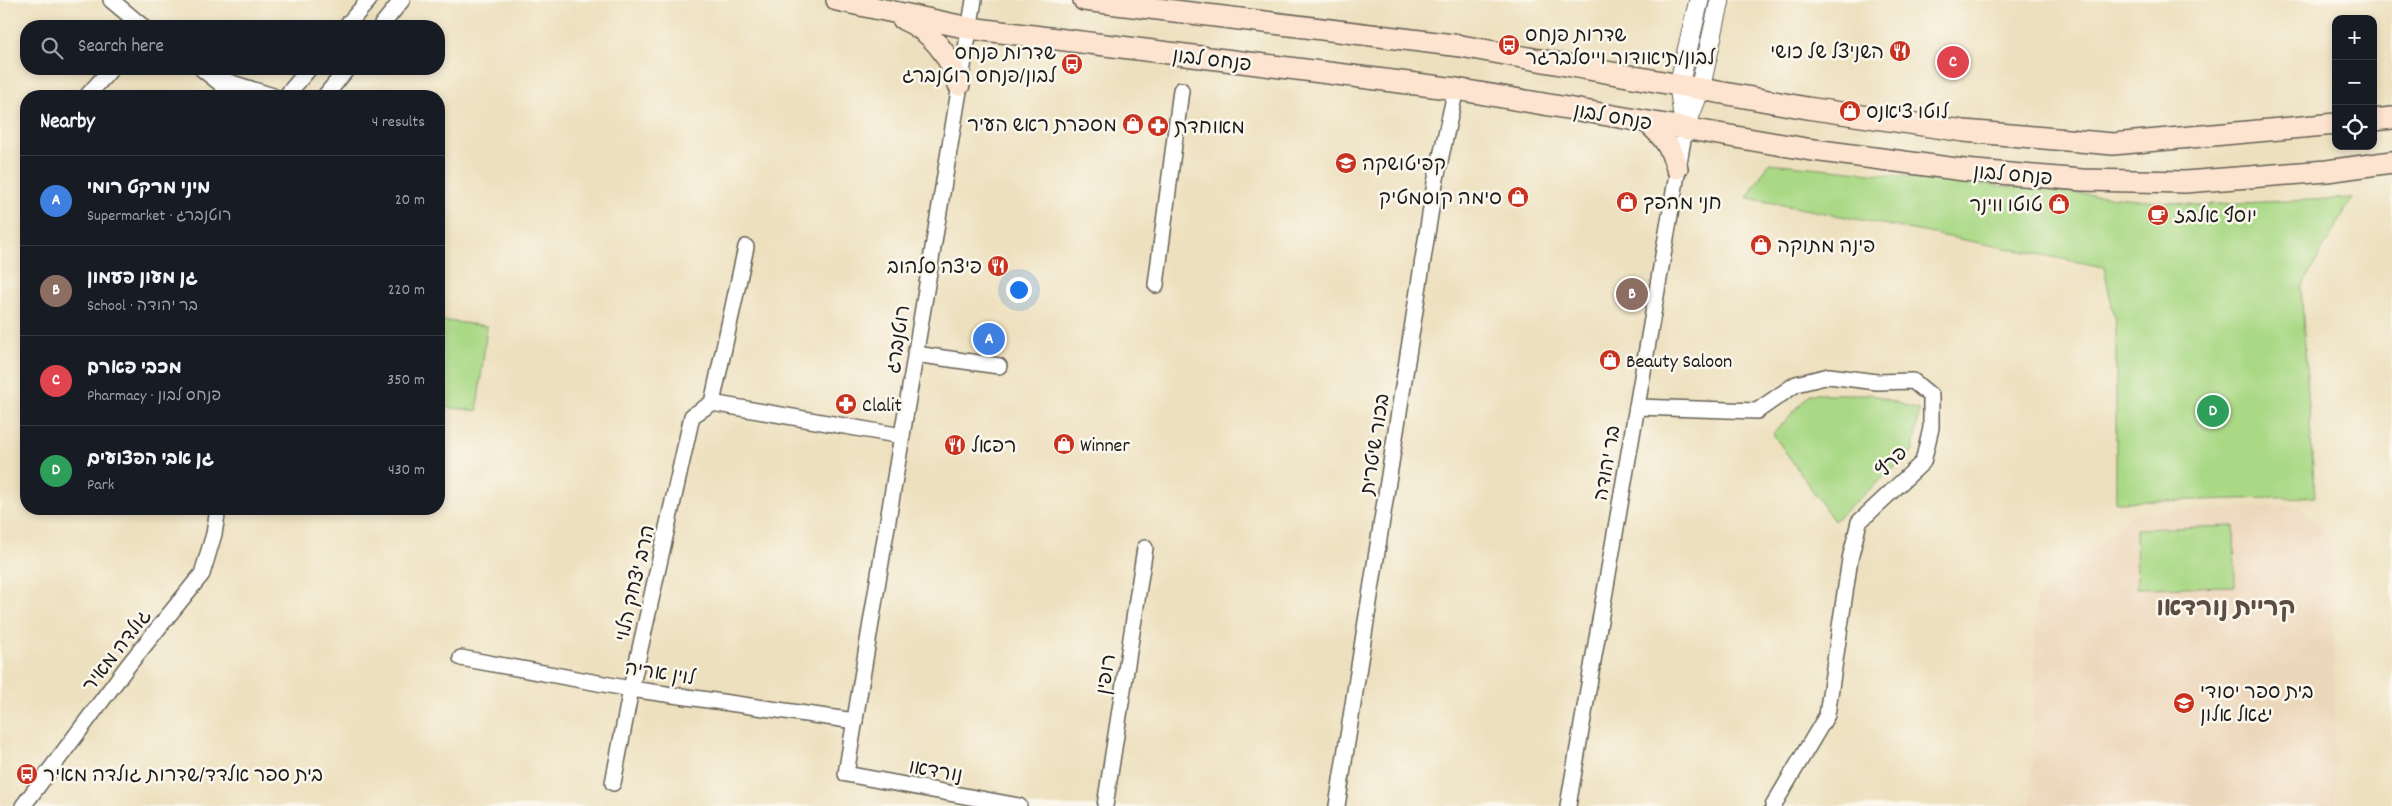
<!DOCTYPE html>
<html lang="en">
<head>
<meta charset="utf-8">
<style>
	body { margin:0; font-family:Dekko,"Playpen Sans Hebrew",sans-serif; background:#20242c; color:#f1f3f6 }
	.controls { position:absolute; right:15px; top:15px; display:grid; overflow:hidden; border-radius:10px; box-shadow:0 2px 8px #0003 }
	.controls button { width:45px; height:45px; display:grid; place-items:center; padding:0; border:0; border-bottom:1px solid #363941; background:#171b24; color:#f1f3f6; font:25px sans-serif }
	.you { position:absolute; left:1018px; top:289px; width:18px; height:18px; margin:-12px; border:4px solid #fff; border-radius:50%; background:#1a73e8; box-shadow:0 0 0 8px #1a73e833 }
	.badge { display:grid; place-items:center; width:32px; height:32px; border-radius:50%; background:#8c9099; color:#fff; font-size:16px; font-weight:700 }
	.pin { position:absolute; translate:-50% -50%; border:2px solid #fff; box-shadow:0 1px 5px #0006 }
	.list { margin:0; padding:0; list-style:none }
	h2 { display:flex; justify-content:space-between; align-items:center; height:65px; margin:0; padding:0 20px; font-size:21px }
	h2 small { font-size:16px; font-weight:400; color:#9ea1a6 }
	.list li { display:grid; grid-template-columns:32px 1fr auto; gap:15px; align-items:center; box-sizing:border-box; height:90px; padding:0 20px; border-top:1px solid #363941 }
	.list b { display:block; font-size:19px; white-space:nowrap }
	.list p { margin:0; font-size:16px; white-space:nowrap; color:#9ea1a6 }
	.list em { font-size:16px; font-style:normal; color:#9ea1a6 }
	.icon { flex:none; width:28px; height:28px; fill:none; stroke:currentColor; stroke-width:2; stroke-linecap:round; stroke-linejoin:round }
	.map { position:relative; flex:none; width:2392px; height:806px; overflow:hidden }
	.search { position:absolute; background:#171b24; box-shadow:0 2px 8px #0003; left:20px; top:20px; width:425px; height:55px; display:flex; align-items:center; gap:12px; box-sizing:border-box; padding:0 18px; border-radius:20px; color:#9ea1a6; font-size:19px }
	.panel { position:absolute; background:#171b24; box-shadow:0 2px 8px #0003; left:20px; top:90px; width:425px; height:425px; border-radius:20px }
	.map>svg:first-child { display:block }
</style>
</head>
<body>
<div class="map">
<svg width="2392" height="806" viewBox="0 0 2392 806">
	<rect width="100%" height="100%" fill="#fbf7ec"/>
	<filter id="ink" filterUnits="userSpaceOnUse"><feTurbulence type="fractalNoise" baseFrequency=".02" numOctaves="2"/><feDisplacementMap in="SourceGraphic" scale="10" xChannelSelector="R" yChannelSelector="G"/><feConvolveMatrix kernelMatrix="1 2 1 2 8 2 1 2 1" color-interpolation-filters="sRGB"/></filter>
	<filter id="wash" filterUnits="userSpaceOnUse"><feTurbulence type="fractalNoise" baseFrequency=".0096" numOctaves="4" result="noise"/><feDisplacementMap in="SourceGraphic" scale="20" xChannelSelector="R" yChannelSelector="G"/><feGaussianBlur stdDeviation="1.12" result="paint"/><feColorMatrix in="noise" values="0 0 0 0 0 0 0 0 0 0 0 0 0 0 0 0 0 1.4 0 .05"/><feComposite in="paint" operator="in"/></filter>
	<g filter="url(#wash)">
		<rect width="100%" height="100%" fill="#ede0be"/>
		<path fill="#edd7bb" d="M2296,505L2322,527L2332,545L2336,806H2031L2036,599L2135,512Z"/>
		<g fill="#aad986" stroke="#637a51">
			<path d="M1769,163L2198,205L2352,198L2301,288L2315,497L2116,502V326L2104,267L1747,198Z"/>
			<path d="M439,320L487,326L477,411L439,406Z"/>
			<path d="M1810,394H1870L1919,410L1913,451L1834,521L1773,434Z"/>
			<path d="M2234,526L2235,586L2137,588L2136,529Z"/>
		</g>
	</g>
	<g filter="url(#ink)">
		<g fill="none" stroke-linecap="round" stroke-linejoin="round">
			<g stroke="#656155" stroke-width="18">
				<g id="minor">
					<path d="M111,0L142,26"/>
					<path d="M974,0L846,774L1019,806"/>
					<path d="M346,26L369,0"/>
					<path d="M381,26L402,0"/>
					<path d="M202,69L236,96"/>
					<path d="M213,77L273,96"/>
					<path d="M87,96L111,69"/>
					<path d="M286,96L309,69"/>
					<path d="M325,96L347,69"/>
					<path d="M1156,285L1181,90"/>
					<path d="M915,354L999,366"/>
					<path d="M712,403L746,247"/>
					<path d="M1637,407L1757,411L1796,384L1829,376L1877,382L1913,381L1931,396V428L1923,462L1859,522L1850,559L1827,715L1773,806"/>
					<path d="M461,658L631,689L855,721"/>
					<path d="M613,783L631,689L692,416L712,403L902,436"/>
					<path d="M23,806L130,663L202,574L214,534L218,509"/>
					<path d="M1105,806L1145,548"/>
					<path d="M1337,806L1435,183L1456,89"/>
					<path d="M1568,806L1685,128"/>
				</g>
			</g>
			<g stroke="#656155" stroke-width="21">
				<g id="tertiary">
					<path d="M1684,124L1679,85L1699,0"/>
					<path d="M1685,128L1700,89L1720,0"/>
				</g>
			</g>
			<g stroke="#656155" stroke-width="24">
				<g id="secondary">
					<path d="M837,0L969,28L1456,89L1806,149L1964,170L2082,180L2185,182L2327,171L2392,162"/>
					<path d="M1084,0L1461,46L1807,108L1964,131L2113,144L2336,124"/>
					<path d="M903,19C932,31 950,56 959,85"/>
					<path d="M2373,120L2392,118"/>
					<path d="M1648,123C1665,138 1670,146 1677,168"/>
				</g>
			</g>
			<use href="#minor" stroke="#fff" stroke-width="15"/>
			<use href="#tertiary" stroke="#fff" stroke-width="19"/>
			<use href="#secondary" stroke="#fde4d0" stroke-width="21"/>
		</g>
	</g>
	<defs>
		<g id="bus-disc" transform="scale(1.125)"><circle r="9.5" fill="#c8321e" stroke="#fbf7ec"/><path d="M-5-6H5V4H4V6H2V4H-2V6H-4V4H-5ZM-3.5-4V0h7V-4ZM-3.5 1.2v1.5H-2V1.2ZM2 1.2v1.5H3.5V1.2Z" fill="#fff"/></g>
		<g id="restaurant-disc" transform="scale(1.125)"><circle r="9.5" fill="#c8321e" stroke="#fbf7ec"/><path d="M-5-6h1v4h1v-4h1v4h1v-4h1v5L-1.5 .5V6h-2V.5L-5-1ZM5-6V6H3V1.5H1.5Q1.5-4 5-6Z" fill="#fff"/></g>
		<g id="shop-disc" transform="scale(1.125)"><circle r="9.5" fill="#c8321e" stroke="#fbf7ec"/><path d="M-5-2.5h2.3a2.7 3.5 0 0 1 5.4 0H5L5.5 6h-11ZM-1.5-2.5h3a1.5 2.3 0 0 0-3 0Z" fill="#fff"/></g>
		<g id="pharmacy-disc" transform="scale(1.125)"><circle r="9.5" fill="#c8321e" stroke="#fbf7ec"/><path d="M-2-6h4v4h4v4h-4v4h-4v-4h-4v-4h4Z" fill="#fff"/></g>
		<g id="school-disc" transform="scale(1.125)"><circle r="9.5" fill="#c8321e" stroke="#fbf7ec"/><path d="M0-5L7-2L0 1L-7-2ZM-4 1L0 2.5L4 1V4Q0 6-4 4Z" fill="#fff"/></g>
		<g id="cafe-disc" transform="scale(1.125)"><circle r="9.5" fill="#c8321e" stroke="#fbf7ec"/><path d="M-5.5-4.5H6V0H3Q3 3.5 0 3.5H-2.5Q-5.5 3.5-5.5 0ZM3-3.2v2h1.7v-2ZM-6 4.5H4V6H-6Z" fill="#fff"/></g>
	</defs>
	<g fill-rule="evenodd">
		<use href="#bus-disc" x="1509" y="45"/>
		<use href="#restaurant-disc" x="1900" y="51"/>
		<use href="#bus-disc" x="1072" y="64"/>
		<use href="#shop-disc" x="1850" y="111"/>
		<use href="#shop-disc" x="1133" y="124"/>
		<use href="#pharmacy-disc" x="1158" y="126"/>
		<use href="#school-disc" x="1346" y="163"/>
		<use href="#shop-disc" x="1518" y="197"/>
		<use href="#shop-disc" x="1627" y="202"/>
		<use href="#shop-disc" x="2059" y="204"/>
		<use href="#cafe-disc" x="2158" y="215"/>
		<use href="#shop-disc" x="1761" y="245"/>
		<use href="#restaurant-disc" x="998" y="266"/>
		<use href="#shop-disc" x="1610" y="360"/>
		<use href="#pharmacy-disc" x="846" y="404"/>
		<use href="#shop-disc" x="1064" y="444"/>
		<use href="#restaurant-disc" x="955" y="445"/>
		<use href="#school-disc" x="2184" y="703"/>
		<use href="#bus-disc" x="27" y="774"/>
	</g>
	<g text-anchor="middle" stroke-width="5" stroke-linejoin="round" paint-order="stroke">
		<g font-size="20" fill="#1c1c1c" stroke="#fbf7ec" text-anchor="start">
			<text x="1525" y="41">שדרות פנחס<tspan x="1525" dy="23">לבון/תיאודור וייסלברגר</tspan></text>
			<text x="1884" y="58" text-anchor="end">השניצל של כושי</text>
			<text x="1056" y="59" text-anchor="end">שדרות פנחס<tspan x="1056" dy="23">לבון/פנחס רוטנברג</tspan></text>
			<text x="1866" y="118">לוטו צ'אנס</text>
			<text x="1117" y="131" text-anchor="end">מספרת ראש העיר</text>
			<text x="1174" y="133">מאוחדת</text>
			<text x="1362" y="170">קפיטושקה</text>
			<text x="1502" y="204" text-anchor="end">סימה קוסמטיק</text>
			<text x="1643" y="209">חני מהפך</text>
			<text x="2043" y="211" text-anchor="end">טוטו ווינר</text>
			<text x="2174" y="222">יוסף אלבז</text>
			<text x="1777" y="252">פינה מתוקה</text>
			<text x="982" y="273" text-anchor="end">פיצה סלהוב</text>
			<text x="1626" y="367">Beauty Saloon</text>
			<text x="862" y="411">Clalit</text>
			<text x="1080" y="451">Winner</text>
			<text x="971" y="452">רפאל</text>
			<text x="2200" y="698">בית ספר יסודי<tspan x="2200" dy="23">יגאל אלון</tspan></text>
			<text x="43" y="781">בית ספר אלדד/שדרות גולדה מאיר</text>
		</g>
		<g font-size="20" fill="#1c1c1c" stroke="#fbf7ec">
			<text transform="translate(1212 59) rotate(7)" y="7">פנחס לבון</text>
			<text transform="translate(1613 116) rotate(10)" y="7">פנחס לבון</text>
			<text transform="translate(2013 174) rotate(5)" y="7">פנחס לבון</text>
			<text transform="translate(897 339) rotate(-81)" y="7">רוטנברג</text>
			<text transform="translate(1374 444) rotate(-81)" y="7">בכור שיטרית</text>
			<text transform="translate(1891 461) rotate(-46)" y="7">פרץ</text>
			<text transform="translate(1606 463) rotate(-80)" y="7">בר יהודה</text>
			<text transform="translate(634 583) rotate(-77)" y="7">הרב יצחק הלוי</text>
			<text transform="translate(116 650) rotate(-52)" y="7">גולדה מאיר</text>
			<text transform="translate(660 672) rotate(9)" y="7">לוין אריה</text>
			<text transform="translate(1105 674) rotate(-81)" y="7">רופין</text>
			<text transform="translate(936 770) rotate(10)" y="7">נורדאו</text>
		</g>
		<g font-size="25" font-weight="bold" fill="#5c4c41" stroke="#fbf7ec">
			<text x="2226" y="615">קריית נורדאו</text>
		</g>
	</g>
</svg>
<div class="controls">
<button>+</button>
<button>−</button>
<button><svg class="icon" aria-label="locate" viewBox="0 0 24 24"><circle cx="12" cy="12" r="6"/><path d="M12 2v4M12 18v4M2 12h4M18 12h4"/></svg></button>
</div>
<div class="you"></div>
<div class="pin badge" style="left:989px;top:339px;background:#3f7fe0">A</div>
<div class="pin badge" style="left:1632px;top:294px;background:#8d6e63">B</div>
<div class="pin badge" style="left:1953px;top:62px;background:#e0444e">C</div>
<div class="pin badge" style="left:2213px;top:411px;background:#2e9e5b">D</div>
<div class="search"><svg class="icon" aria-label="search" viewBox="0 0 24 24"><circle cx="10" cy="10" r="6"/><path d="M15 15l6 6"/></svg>Search here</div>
<section class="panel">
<h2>Nearby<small>4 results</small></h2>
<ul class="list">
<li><span class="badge" style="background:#3f7fe0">A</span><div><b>מיני מרקט רומי</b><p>Supermarket · רוטנברג</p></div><em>20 m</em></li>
<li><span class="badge" style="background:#8d6e63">B</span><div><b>גן מעון פעמון</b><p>School · בר יהודה</p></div><em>220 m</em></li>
<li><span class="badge" style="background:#e0444e">C</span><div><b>מכבי פארם</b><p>Pharmacy · פנחס לבון</p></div><em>350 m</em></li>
<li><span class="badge" style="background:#2e9e5b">D</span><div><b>גן אבי הפצועים</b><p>Park</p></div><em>430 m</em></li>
</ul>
</section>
</div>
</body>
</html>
